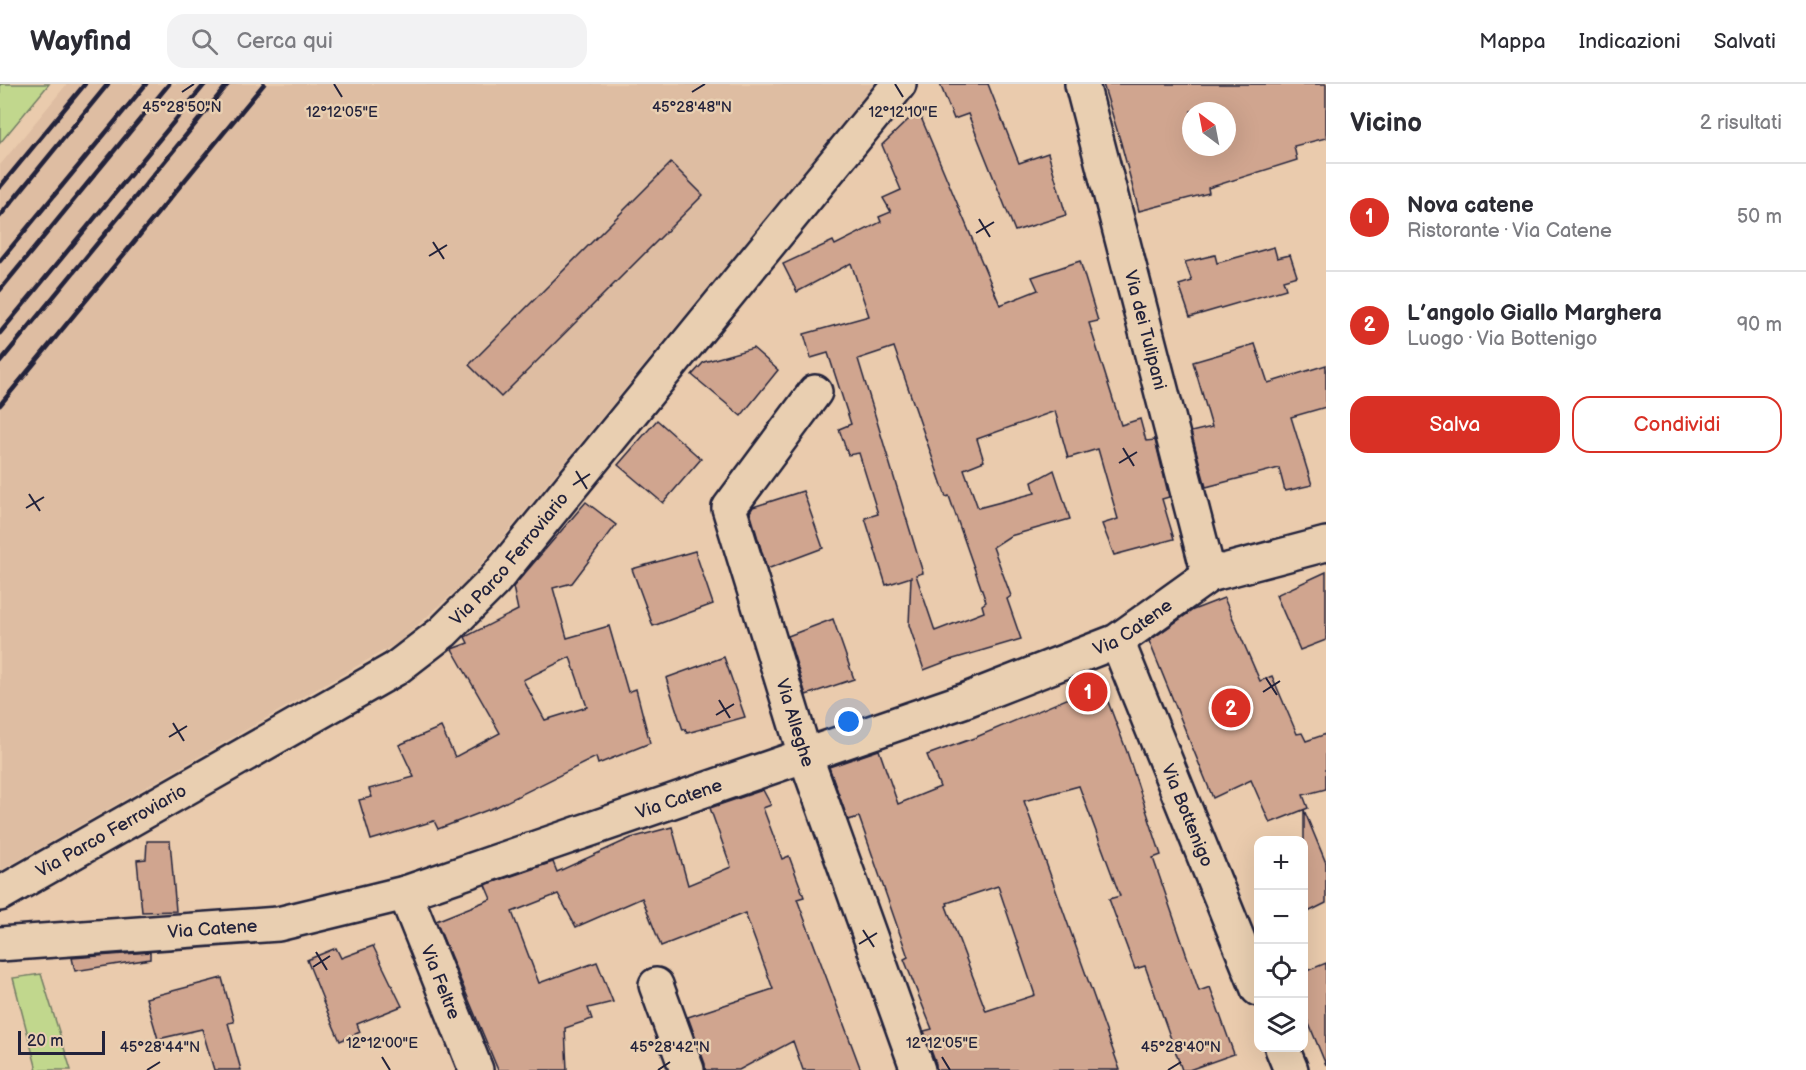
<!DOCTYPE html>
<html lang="it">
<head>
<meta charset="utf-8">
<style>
	body { margin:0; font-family:"Balsamiq Sans",sans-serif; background:#f2f2f3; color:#2b2b33 }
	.controls { position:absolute; right:18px; bottom:18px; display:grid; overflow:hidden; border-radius:12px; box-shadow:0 6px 24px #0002 }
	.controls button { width:54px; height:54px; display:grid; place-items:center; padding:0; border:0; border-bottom:2px solid #e1e1e2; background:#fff; color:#2b2b33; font:30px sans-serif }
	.compass { position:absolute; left:1182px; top:18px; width:54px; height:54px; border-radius:50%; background:#fff; box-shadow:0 6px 24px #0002; rotate:328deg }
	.scale { position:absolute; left:18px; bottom:15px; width:87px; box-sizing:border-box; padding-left:6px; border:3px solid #22223b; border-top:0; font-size:16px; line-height:21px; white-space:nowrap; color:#22223b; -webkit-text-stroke:4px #e9cfb1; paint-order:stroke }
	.you { position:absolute; left:849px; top:638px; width:21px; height:21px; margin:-15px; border:4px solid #fff; border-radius:50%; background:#1a73e8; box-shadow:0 0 0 9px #1a73e833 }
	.badge { display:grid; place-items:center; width:39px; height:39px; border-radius:50%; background:#d93025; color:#fff; font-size:20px; font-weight:700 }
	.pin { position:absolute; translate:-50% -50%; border:3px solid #fff; box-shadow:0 2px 6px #0006 }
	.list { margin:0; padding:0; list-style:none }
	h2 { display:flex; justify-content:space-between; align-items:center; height:78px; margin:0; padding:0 24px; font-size:26px }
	h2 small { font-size:20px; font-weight:400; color:#7c7c81 }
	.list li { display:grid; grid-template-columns:39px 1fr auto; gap:18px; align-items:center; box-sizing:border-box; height:108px; padding:0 24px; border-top:2px solid #e1e1e2 }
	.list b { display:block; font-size:22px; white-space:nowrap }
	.list p { margin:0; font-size:20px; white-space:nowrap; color:#7c7c81 }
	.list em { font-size:20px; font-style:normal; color:#7c7c81 }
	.actions { display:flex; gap:12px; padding:18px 24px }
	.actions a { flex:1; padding:14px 0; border:2px solid #d93025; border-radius:18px; text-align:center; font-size:21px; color:#d93025 }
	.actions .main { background:#d93025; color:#fff }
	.icon { flex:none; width:33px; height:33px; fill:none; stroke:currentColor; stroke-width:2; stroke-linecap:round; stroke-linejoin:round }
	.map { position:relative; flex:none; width:1326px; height:986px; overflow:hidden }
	header { display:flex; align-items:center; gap:36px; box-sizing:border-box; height:84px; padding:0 30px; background:#fff; border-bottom:2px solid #e1e1e2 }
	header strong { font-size:28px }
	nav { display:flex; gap:33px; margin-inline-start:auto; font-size:21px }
	.search { width:420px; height:54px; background:#f2f2f3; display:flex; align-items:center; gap:15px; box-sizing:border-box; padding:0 21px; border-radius:18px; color:#7c7c81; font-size:22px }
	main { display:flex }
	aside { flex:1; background:#fff }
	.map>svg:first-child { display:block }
</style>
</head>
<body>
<header>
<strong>Wayfind</strong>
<div class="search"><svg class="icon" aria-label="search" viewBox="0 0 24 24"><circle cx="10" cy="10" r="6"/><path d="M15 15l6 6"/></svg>Cerca qui</div>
<nav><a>Mappa</a><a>Indicazioni</a><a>Salvati</a></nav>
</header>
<main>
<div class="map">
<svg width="1326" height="986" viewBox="0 0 1326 986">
	<rect width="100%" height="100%" fill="#eacbad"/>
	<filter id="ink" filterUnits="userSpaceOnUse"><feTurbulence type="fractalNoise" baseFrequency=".0167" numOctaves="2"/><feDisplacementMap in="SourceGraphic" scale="12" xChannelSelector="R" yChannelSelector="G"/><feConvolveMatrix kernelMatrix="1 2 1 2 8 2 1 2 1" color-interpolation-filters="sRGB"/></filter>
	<g filter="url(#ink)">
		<path fill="#debda2" d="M67,0H875L470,494L399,558L0,787V81Z"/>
		<g fill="#c1d78d" stroke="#727c64" stroke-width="1.5">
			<path d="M0,0H49L0,59Z"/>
			<path d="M41,890L71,986H37L13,894Z"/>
		</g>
		<g fill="#d0a58f" stroke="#22223b" stroke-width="1.5" fill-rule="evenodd">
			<path d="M940,0H988L1019,79L1048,69L1066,131L1015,147L968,30L954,35Z"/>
			<path d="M1103,0H1326V54L1294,62L1297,76L1208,104L1209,109L1139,127L1121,59ZM1191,27H1227V63H1191Z"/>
			<path d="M920,31L1000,221L1038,206L1032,193L1080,177L1098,237L1089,239L1121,341L1140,335L1146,357L1155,356L1169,413L1162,415L1174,455L1114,471L1102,440L1118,435L1098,365L1068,374L1055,327L977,355L984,377L964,385L978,424L1035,409L1032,398L1054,386L1070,435L1010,452L993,463L1011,512L1007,515L1021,555L950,576L924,586L909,541L911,493L886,501L865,434L878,430L859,369L848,371L839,345L851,340L828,269L811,274L804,250L869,232L851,179L797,208L783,180L833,157L835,161L881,138L879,133L891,128L883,114L901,106L882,61L908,36ZM894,263L946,413L949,412L986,518L982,521L984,528L935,547L916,491L923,489L858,275Z"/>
			<path d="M671,79L703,111L501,313L469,281Z"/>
			<path d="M1274,163L1277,174L1290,171L1297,192L1283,196L1286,205L1190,233L1179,201L1192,197L1185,178L1215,171L1217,179Z"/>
			<path d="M1255,260L1268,299L1326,281V323L1291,333L1312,401L1285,407L1279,384L1206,403L1191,348L1212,343L1193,278Z"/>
			<path d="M753,264L778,286L741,332L692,291L704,278Z"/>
			<path d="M657,336L701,375L663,419L618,381Z"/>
			<path d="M803,407L823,464L767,485L750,428L753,423Z"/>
			<path d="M586,418L616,441L572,499L553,504L567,554L609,542L628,608L636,605L650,659L598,680L596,673L498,722L438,745L434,737L371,756L359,716L372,713L369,705L414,693L399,661L441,643L455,673L500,649L452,565L468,559L465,553L518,526L513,503ZM570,573L587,623L545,636L523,596Z"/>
			<path d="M695,467L713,520L653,542L632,485Z"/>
			<path d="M1326,488V556L1300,566L1276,511Z"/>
			<path d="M1224,514L1260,597L1272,592L1297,650L1302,649L1306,657L1326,650V705L1303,711L1308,724L1270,739L1251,696L1213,714L1149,557L1193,526Z"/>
			<path d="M833,535L854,595L806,611L788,552Z"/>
			<path d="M724,573L745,633L687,649L685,645L683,646L666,594Z"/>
			<path d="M1095,603L1105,610L1127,668L1161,771L1153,774L1199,907L1210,903L1234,970L1189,986H1182L1145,882L1135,885L1109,815L1120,812L1079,702L1024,717L1120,986H936V980L924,947L932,945L904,875L908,873L859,733L848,736L829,683L879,666L898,720L940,703L927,671L974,654ZM998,802L1035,911L986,927L946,822L948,821L947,819Z"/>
			<path d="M763,706L771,721L763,724L782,775L789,772L804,813L797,815L861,986H803L793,957L739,986H705V980L688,933L773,905L745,829L661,862L642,814L576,843L558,810L512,828L539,899L597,878L613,918L588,924L592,935L565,944L567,986H498L436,837L491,815L485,801L553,778L557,788L631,754L672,743L688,801L731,783L710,724Z"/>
			<path d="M1304,726L1326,779V819L1304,830Z"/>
			<path d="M147,757H170L176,827L142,828L137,776L146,775Z"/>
			<path d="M373,862L402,922L357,940L360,948L340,957L323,918H324L307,876L336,864L341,874Z"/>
			<path d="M150,868V875L75,887L72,874Z"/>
			<path d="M1326,879V981L1304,928V888Z"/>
			<path d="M222,894L234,938L228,939L241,986H214L202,945L158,955L146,914Z"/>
		</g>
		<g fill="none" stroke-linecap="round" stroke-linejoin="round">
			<g stroke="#22223b" stroke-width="38">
				<g id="street">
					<path id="s1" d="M1082,0L1209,491"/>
					<path id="s2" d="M815,308L729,424L805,671L918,986"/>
					<path id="s3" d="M1117,557L1258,905"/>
					<path id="s4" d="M405,809L476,986"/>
					<path id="s5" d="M0,810L395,585L443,548L494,497L899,0"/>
					<path id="s6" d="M0,860L278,840L405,809L966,616L1117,557L1209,491L1326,460"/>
					<path d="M656,901L687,986"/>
					<path d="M1282,964L1291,986"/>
				</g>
			</g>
			<use href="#street" stroke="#e9cfb1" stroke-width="33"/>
			<g stroke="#22223b" stroke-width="4.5">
				<path d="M0,103L85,0"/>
				<path d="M0,132L108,0"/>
				<path d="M0,177L146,0"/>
				<path d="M0,206L169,0"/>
				<path d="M0,249L205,0"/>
				<path d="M0,278L228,0"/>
				<path d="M0,321L264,0"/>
			</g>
		</g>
	</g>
	<path fill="none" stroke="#22223b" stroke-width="2" d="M334,0L342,13M895,0L903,13M182,8L194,0M692,8L705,0M979,135L990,153M976,149L994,138M433,158L444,175M429,172L447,161M1123,364L1134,382M1119,379L1137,368M576,387L587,405M573,401L590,390M29,410L40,427M26,424L44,413M1266,594L1277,611M1263,608L1280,597M719,616L730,634M716,631L734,620M173,639L184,657M169,653L187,642M863,846L874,863M859,860L877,849M316,868L327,886M313,883L330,872M382,973L390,986M942,973L950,986M147,986L160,978M658,986L670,978M1168,986L1181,978"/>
	<g text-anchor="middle" stroke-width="5" stroke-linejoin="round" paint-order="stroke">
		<g font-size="18" fill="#22223b" stroke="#e9cfb1">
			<text dy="6" stroke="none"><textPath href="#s1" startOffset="254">Via dei Tulipani</textPath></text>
			<text dy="6" stroke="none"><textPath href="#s5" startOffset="614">Via Parco Ferroviario</textPath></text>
			<text dy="6" stroke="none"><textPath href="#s6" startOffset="1185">Via Catene</textPath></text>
			<text dy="6" stroke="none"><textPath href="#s2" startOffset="369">Via Alleghe</textPath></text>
			<text dy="6" stroke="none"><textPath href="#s6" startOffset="699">Via Catene</textPath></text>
			<text dy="6" stroke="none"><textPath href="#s3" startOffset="188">Via Bottenigo</textPath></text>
			<text dy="6" stroke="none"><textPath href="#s5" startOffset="128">Via Parco Ferroviario</textPath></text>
			<text dy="6" stroke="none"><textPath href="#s6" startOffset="213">Via Catene</textPath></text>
			<text dy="6" stroke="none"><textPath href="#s4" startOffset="96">Via Feltre</textPath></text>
		</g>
	</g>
	<g font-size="15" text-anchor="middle" fill="#22223b" stroke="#e9cfb1" stroke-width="5" stroke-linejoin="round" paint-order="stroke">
		<text x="182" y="28">45°28'50"N</text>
		<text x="692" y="28">45°28'48"N</text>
		<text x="342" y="33">12°12'05"E</text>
		<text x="903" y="33">12°12'10"E</text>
		<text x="382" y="964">12°12'00"E</text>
		<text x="942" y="964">12°12'05"E</text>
		<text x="160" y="968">45°28'44"N</text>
		<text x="670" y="968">45°28'42"N</text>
		<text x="1181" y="968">45°28'40"N</text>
	</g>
</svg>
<div class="controls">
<button>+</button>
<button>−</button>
<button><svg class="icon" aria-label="locate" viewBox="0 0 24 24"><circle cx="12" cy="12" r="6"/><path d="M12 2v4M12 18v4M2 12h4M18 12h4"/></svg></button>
<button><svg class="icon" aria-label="layers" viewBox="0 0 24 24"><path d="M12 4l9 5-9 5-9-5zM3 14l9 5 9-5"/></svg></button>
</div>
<svg class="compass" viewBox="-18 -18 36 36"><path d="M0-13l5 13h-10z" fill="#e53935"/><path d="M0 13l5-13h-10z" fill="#7c7c81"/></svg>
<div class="scale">20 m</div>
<div class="you"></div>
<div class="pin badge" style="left:1088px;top:608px">1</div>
<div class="pin badge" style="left:1231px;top:624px">2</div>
</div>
<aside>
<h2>Vicino<small>2 risultati</small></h2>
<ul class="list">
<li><span class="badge">1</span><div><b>Nova catene</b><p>Ristorante · Via Catene</p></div><em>50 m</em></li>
<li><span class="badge">2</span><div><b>L’angolo Giallo Marghera</b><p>Luogo · Via Bottenigo</p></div><em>90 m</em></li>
</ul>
<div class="actions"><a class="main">Salva</a><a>Condividi</a></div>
</aside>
</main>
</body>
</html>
